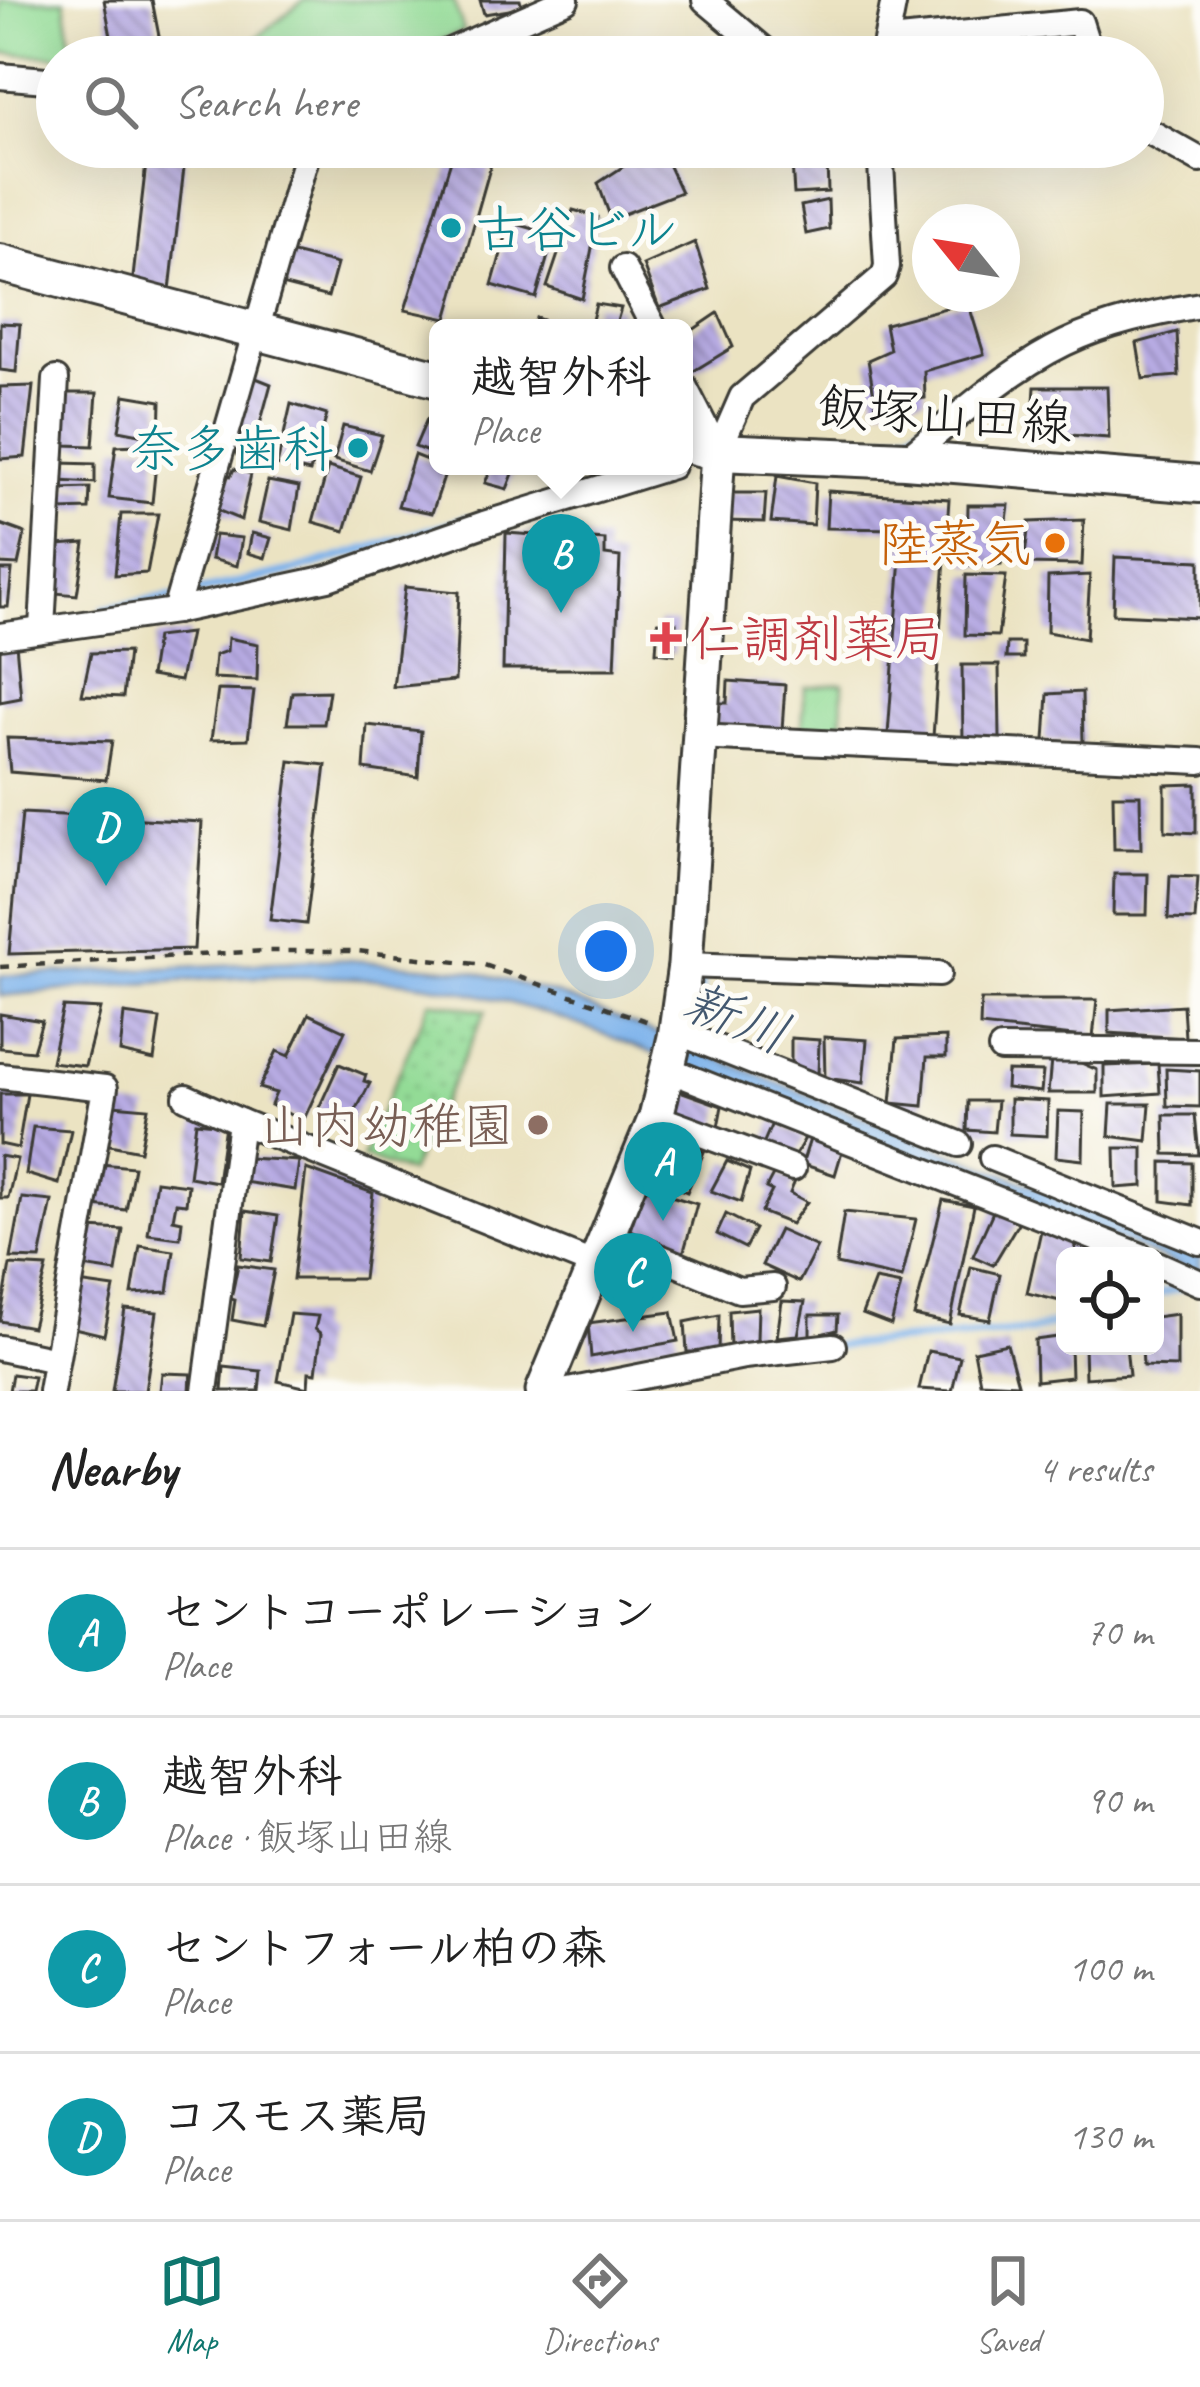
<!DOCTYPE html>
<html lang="en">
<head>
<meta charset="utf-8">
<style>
	body { margin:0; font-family:Caveat,"Klee One",sans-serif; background:#f6f6f6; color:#222 }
	.controls { position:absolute; right:36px; bottom:36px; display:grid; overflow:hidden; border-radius:18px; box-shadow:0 12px 48px #0002 }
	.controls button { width:108px; height:108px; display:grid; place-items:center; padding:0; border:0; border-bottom:3px solid #e0e0e0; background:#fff; color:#222; font:60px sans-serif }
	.compass { position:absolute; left:912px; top:204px; width:108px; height:108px; border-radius:50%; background:#fff; box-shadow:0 12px 48px #0002; rotate:300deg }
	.you { position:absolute; left:606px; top:951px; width:42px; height:42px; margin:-30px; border:9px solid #fff; border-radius:50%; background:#1a73e8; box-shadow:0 0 0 18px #1a73e833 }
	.badge { display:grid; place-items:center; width:78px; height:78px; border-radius:50%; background:#0f766e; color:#fff; font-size:39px; font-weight:700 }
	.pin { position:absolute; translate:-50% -99px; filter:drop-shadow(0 3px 6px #0008) }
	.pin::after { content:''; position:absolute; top:63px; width:42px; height:36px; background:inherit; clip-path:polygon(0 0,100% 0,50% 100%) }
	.popup { position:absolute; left:429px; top:319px; width:264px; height:156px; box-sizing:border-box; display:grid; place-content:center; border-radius:18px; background:#fff; filter:drop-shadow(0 3px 9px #0005); font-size:39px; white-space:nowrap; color:#767676 }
	.popup b { font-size:45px; color:#222 }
	.popup::after { content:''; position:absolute; left:50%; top:100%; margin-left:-24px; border:24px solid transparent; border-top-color:#fff }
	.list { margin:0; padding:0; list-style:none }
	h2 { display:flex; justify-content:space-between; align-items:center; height:156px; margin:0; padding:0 48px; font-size:51px }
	h2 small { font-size:39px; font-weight:400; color:#767676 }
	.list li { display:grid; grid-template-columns:78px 1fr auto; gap:36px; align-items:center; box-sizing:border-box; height:168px; padding:0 48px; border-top:3px solid #e0e0e0 }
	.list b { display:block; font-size:45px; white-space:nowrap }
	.list p { margin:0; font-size:39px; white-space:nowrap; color:#767676 }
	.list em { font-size:39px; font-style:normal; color:#767676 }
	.icon { flex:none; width:66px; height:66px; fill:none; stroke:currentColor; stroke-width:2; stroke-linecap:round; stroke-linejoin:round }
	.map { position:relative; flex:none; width:1200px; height:1391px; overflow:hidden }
	.search { position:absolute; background:#fff; box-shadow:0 12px 48px #0002; left:36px; right:36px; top:36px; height:132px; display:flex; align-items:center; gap:30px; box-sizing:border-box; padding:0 42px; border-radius:66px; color:#767676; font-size:45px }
	.sheet { height:828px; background:#fff }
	nav { display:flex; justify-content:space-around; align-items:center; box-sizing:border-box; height:168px; border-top:3px solid #e0e0e0; background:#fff; font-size:33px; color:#767676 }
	nav a { display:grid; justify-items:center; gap:6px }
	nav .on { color:#0f766e }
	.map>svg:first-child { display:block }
</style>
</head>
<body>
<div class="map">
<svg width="1200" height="1391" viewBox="0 0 1200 1391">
	<defs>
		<pattern id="grass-dots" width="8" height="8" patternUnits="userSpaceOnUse" patternTransform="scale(3)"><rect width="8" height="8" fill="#93db96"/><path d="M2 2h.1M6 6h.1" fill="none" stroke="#7ebb81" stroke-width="1.8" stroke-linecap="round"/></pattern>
		<pattern id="building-back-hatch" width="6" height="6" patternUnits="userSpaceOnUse" patternTransform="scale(3)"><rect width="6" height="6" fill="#b7abe3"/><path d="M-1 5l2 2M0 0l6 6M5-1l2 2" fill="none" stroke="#948ab7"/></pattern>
	</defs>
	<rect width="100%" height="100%" fill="#fdfcf7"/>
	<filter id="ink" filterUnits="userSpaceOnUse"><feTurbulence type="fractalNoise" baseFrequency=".00833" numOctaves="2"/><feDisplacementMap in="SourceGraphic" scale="24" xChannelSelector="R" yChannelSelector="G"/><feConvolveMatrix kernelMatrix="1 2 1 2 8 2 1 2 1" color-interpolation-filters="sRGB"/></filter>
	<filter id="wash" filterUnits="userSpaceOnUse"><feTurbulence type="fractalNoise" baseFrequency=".004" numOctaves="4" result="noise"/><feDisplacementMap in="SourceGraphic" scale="48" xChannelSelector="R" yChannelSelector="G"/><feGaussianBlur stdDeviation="2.7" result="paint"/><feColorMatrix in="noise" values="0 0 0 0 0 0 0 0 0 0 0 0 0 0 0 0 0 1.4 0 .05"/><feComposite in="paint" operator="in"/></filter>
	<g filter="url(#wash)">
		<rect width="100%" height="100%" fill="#ebe3c2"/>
		<path fill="url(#grass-dots)" stroke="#587c59" stroke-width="3" d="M430,1001L486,1011L409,1173L362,1157Z"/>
		<g fill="#93db96" stroke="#587c59" stroke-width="3">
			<path d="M0,0H65L72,57L0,53Z"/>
			<path d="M304,0H453L464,31L395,57H259L251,42Z"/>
			<path d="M843,683L842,731L802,727L805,687Z"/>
		</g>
		<path fill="#7db2eb" stroke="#4c6784" stroke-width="3" d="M337,959L468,970L559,995L1200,1252V1274C1051,1214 902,1154 753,1094C650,1053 545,1004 435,986C306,965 132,984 0,996V976Z"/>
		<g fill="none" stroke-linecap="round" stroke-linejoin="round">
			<g stroke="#7db2eb" stroke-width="8">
				<path d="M866,443L911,432L993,374"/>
				<path d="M186,594L294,571L467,518"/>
				<path d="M104,609L171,597"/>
				<path d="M699,1026L701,967"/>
				<path d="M1155,1295L1188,1286"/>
				<path d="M835,1346L1031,1331L1065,1321"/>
			</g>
		</g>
		<g id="blocks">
			<g fill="url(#building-back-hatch)">
				<path d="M104,0H152L163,57H115Z"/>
				<path d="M480,0H520L522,8L484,14Z"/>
				<path d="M455,147H496L447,319L405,310Z"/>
				<path d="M653,147H660L681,192L611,219L598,183Z"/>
				<path d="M147,155L185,159L170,290L132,286Z"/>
				<path d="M827,161L828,192L794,194L792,163Z"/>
				<path d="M828,200L829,229L806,234L801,206Z"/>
				<path d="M573,210L598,217L582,299L547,287Z"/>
				<path d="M510,222L554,235L536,298L492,285Z"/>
				<path d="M695,242L710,289L659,308L643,265Z"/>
				<path d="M289,252L337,264L328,297L281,285Z"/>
				<path d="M968,302L984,354L924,371L925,398L876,407L868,360L890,350L885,324Z"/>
				<path d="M596,304L621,308L615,328H590Z"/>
				<path d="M718,313L733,347L692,372L684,355V336Z"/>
				<path d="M536,318L564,327V328H533Z"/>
				<path d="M0,323L20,324L16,372L0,370Z"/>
				<path d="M1177,332L1179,376L1143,379L1137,343Z"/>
				<path d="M251,376L271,384L256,439L235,433Z"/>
				<path d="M33,386L25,457L0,459V387Z"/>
				<path d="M1035,387H1107L1109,438L1032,432Z"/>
				<path d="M66,393H97L93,446L64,445Z"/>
				<path d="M125,395L161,401L160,438L119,430Z"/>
				<path d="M291,404L327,415L310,472L277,465Z"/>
				<path d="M427,419L438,423V456L415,447Z"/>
				<path d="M343,426L382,435L370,471L334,460Z"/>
				<path d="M158,444L152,503L109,498L116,446Z"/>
				<path d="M414,455L447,468L432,513L398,506Z"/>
				<path d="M60,463L95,464V483L59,481Z"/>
				<path d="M492,466H516L507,489L485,483Z"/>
				<path d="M328,467L361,477L345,531L313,522Z"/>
				<path d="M234,469L251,474L241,520L212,508L221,475L231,476Z"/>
				<path d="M777,476L815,483L813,525L771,522Z"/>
				<path d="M268,481L299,487L292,530L259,522Z"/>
				<path d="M90,488L89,509L60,510L59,489Z"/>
				<path d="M828,491L949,499L933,737L888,735L903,529L826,528Z"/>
				<path d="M726,493H766L764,522L724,521Z"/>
				<path d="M968,505H1009L1001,565H967Z"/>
				<path d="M121,514H158L147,573L115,575Z"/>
				<path d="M1084,520L1082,565L1024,564L1029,522Z"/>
				<path d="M0,524L25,533L18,565L0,564Z"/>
				<path d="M252,533L271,538L265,558L248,553Z"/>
				<path d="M506,533L605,540V555L620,557L615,669H503Z"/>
				<path d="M215,535L242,538L237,566L211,559Z"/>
				<path d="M85,543L77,595L55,593L58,545Z"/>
				<path d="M1115,557L1200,561V618L1113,614Z"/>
				<path d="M0,570H12L8,607H0Z"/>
				<path d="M966,575L1006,576L998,636L965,635Z"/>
				<path d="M1090,575L1086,639L1047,632L1048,577Z"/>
				<path d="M405,587L459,592L455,681L393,687Z"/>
				<path d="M658,622L676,623L674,654L656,652Z"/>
				<path d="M190,633L180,681L150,676L156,637Z"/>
				<path d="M228,638L258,644L257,680L213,678L215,655L227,651Z"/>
				<path d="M1007,643H1023V658H1006Z"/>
				<path d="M16,644L21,698L0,702V648Z"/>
				<path d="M128,652L123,697L82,695L91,653Z"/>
				<path d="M962,665H999L1000,739L963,740Z"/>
				<path d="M728,681L785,685L782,730L715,725L716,703H727Z"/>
				<path d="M218,690L254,691L248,739L211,740Z"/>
				<path d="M329,691L324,724H287L292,692Z"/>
				<path d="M1082,692L1083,743L1045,740L1048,694Z"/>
				<path d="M367,725L421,731L418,777L364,769Z"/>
				<path d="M7,738L112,741L106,780L10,772Z"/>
				<path d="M290,761L326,765L306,924L270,920Z"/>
				<path d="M1196,784V833L1165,831V785Z"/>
				<path d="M1113,795H1140L1141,849H1114Z"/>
				<path d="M22,813L202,822L194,949L9,954Z"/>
				<path d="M1114,874H1148L1147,915H1113Z"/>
				<path d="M1170,876L1198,877L1195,920L1168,919Z"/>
				<path d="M981,1000H1097L1093,1038L980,1026Z"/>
				<path d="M1183,1005L1185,1038L1109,1033V1010Z"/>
				<path d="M63,1007L100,1009L85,1066L51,1062Z"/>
				<path d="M0,1014L42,1021L33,1051L0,1048Z"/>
				<path d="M124,1014L160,1019L154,1060L120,1052Z"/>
				<path d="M309,1014L345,1031L303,1121L271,1105L276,1093L259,1088L277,1051L289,1056Z"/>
				<path d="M824,1037L867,1040L863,1083L825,1078Z"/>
				<path d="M946,1037V1057H927L923,1106L891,1103L897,1039Z"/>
				<path d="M791,1038L819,1040L818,1075L791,1067Z"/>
				<path d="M1065,1056L1097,1070V1093H1048L1051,1060Z"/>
				<path d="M339,1064L366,1075L364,1081L370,1083L348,1126L318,1110Z"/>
				<path d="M1158,1064L1160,1093L1104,1097V1066Z"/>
				<path d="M1166,1069L1200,1071V1107L1167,1106Z"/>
				<path d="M1007,1071L1043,1072L1041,1092L1006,1088Z"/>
				<path d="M677,1090L722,1106L717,1132L674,1114Z"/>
				<path d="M0,1094H27L18,1148L0,1144Z"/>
				<path d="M1010,1099L1048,1101L1047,1136L1010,1134Z"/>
				<path d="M968,1101H997L994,1132L967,1130Z"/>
				<path d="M1111,1104H1150L1147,1141L1109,1136Z"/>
				<path d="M113,1105L148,1108L140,1151L105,1144Z"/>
				<path d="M1058,1111L1084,1112L1083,1160L1056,1157Z"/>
				<path d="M1164,1115H1195L1199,1155L1165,1154Z"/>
				<path d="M773,1121L805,1138L792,1161L761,1149Z"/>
				<path d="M196,1122L225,1125L217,1182L189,1177Z"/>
				<path d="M33,1127L71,1130L59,1184L26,1174Z"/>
				<path d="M811,1136L843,1148L835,1175L802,1164Z"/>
				<path d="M670,1140L704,1152L687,1192L651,1177Z"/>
				<path d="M1115,1148H1143V1186L1116,1188Z"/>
				<path d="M0,1156L17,1159L8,1198H0Z"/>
				<path d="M247,1158L299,1161L295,1190L244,1182Z"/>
				<path d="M727,1161L750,1171L741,1202L711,1191Z"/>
				<path d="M1162,1162L1192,1163V1205L1162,1201Z"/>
				<path d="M100,1164L134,1167L126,1210L94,1206Z"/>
				<path d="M306,1169L373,1193L363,1279H293Z"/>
				<path d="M774,1173L795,1181L790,1193L807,1202L791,1224L761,1212L772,1191L766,1188Z"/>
				<path d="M156,1181L188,1185L186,1204L176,1203L173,1219L182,1221L180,1238L148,1234Z"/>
				<path d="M645,1188L697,1204L682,1258L627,1238Z"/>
				<path d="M22,1198L52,1201L40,1259L11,1258Z"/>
				<path d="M943,1200L974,1206L950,1324L914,1316Z"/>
				<path d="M996,1205L1020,1220L993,1265L973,1256Z"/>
				<path d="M245,1211L278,1216L271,1262L241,1258Z"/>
				<path d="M844,1212L916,1219L902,1278L836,1264Z"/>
				<path d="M726,1214L755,1229L745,1248L717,1234Z"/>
				<path d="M1042,1226L1078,1236L1074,1256H1065L1064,1302L1027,1293Z"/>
				<path d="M88,1228L123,1230L116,1272L83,1267Z"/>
				<path d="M779,1230L817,1247L799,1282L762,1265Z"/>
				<path d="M140,1246L174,1251L168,1292L132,1294Z"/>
				<path d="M10,1265L47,1267L32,1327L0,1321Z"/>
				<path d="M238,1265L274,1270L263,1326L232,1320L235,1300L231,1299Z"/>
				<path d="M971,1267L1000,1274L990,1320L960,1315Z"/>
				<path d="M875,1280L901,1285L891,1325L862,1314Z"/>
				<path d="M78,1283L114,1288L104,1335L70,1327Z"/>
				<path d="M782,1301L805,1302L798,1335L777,1337Z"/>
				<path d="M758,1308L757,1340L730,1349L729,1311Z"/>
				<path d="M125,1309L157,1312L145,1391H112Z"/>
				<path d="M672,1312L678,1341L591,1357L588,1323Z"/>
				<path d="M290,1314L318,1316L315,1329L321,1334L316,1373L309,1372L308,1388L278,1381Z"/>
				<path d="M1177,1314V1367L1143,1366L1142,1346H1155V1317Z"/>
				<path d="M719,1315L718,1352H687L685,1322Z"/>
				<path d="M810,1315H838L837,1330L810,1337Z"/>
				<path d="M1065,1336V1346H1070L1071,1377L1036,1381L1035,1340Z"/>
				<path d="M1007,1344L1018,1384L980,1382L974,1351Z"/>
				<path d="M1084,1346H1126L1129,1375L1085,1378Z"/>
				<path d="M928,1351L960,1357L952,1391L919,1389Z"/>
				<path d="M224,1367L261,1371L259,1391H222Z"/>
				<path d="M162,1373L191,1374L190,1391H160Z"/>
				<path d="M12,1374L34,1377L31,1391H9Z"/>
			</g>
		</g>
	</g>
	<g filter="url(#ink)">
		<use href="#blocks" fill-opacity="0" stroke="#3b3a35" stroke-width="3"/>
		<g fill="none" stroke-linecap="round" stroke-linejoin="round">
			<g stroke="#3b3a35" stroke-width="30">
				<g id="minor">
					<path d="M705,0L773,57"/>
					<path d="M889,41L1080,22L1091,57"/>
					<path d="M436,57L566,0"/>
					<path d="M883,57L894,0"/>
					<path d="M0,76L57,81"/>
					<path d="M1143,128L1200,160"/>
					<path d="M623,268L654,328"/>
					<path d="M684,386L718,452"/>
					<path d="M709,455L718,452L742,397L884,276L887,266L880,147"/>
					<path d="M905,460C954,419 1007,371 1065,343C1106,323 1155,313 1200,305"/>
					<path d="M175,611L309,147"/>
					<path d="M42,628L56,379"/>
					<path d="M0,636L175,611L328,578L484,524L672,466"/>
					<path d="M697,737L1200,761"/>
					<path d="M685,965L938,974"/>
					<path d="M675,1031L959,1144"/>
					<path d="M1001,1049L1200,1051"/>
					<path d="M667,1069L1141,1256"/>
					<path d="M0,1076L105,1088L51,1391"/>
					<path d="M186,1097L241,1122L205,1391"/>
					<path d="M656,1117L793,1168"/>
					<path d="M241,1122L595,1265"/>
					<path d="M992,1158L1200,1242"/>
					<path d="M607,1235L739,1290L773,1287"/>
					<path d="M1155,1263L1200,1283"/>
					<path d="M0,1348L56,1360"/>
					<path d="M568,1391L744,1356L833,1346"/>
				</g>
			</g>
			<g stroke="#3b3a35" stroke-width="39">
				<path id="tertiary" d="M543,1391L656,1117L675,1037L685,965L718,452"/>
			</g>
			<g stroke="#3b3a35" stroke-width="42">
				<g id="secondary">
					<path d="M0,263L438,379"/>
					<path d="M684,443L718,452L905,460L1200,484"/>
				</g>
			</g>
			<path stroke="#3b3a35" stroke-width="4.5" stroke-dasharray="9 9" stroke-linecap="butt" d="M0,967L263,951H357L484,965L649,1022"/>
			<use href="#minor" stroke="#fff" stroke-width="24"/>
			<use href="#tertiary" stroke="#fff" stroke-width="33"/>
			<use href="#secondary" stroke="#fff" stroke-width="36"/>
		</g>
	</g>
	<g fill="#0f9aa8" stroke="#fdfcf7" stroke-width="4.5">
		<circle cx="451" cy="228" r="12"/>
		<circle cx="358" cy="448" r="12"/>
	</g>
	<circle fill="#e8710a" stroke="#fdfcf7" stroke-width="4.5" cx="1055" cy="543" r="12"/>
	<path fill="#e0444e" stroke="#fdfcf7" stroke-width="4.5" d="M660 620h12v12h12v12h-12v12h-12v-12h-12v-12h12z"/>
	<circle fill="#8d6e63" stroke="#fdfcf7" stroke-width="4.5" cx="538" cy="1125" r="12"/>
	<g text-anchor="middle" stroke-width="10" stroke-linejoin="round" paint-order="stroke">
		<g font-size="51" fill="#0d838f" stroke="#fdfcf7" text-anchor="start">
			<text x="475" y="246">古谷ビル</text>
			<text x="334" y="466" text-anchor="end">奈多歯科</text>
		</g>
		<g font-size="51" fill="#1c1c1c" stroke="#fdfcf7">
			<text transform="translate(945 414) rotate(4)" y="18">飯塚山田線</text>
		</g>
		<g font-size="51" fill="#c56008" stroke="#fdfcf7" text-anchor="end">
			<text x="1031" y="561">陸蒸気</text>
		</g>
		<g font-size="51" fill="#be3a42" stroke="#fdfcf7" text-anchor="start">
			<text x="690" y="656">仁調剤薬局</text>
		</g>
		<g font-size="51" fill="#785e54" stroke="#fdfcf7" text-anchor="end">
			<text x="514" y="1143">山内幼稚園</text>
		</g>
		<g font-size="54" font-style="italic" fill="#43586f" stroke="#fdfcf7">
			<text transform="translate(737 1017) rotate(21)" y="19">新川</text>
		</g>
	</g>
</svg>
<div class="controls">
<button><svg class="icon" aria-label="locate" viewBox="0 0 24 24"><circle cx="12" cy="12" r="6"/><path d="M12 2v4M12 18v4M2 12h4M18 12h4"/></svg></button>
</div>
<svg class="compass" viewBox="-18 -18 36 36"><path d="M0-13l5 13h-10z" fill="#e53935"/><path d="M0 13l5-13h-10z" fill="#767676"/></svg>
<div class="you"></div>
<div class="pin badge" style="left:663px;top:1221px;background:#0f9aa8">A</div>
<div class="pin badge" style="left:561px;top:613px;background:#0f9aa8">B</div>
<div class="popup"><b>越智外科</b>Place</div>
<div class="pin badge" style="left:633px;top:1332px;background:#0f9aa8">C</div>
<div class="pin badge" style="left:106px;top:886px;background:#0f9aa8">D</div>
<div class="search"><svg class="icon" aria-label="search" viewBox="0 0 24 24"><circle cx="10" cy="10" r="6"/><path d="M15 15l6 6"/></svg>Search here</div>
</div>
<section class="sheet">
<h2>Nearby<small>4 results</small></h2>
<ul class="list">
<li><span class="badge" style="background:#0f9aa8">A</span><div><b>セントコーポレーション</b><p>Place</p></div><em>70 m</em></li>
<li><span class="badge" style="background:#0f9aa8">B</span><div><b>越智外科</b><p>Place · 飯塚山田線</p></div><em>90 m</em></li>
<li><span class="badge" style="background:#0f9aa8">C</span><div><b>セントフォール柏の森</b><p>Place</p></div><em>100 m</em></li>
<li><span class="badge" style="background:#0f9aa8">D</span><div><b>コスモス薬局</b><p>Place</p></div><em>130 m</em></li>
</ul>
</section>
<nav>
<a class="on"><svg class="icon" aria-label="map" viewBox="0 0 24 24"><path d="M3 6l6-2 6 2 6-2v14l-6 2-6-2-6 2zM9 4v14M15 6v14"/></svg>Map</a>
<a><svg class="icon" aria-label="directions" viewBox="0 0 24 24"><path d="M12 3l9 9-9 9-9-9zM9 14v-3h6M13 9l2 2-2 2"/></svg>Directions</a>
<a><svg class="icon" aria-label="saved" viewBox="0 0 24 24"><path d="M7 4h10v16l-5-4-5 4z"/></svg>Saved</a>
</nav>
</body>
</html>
